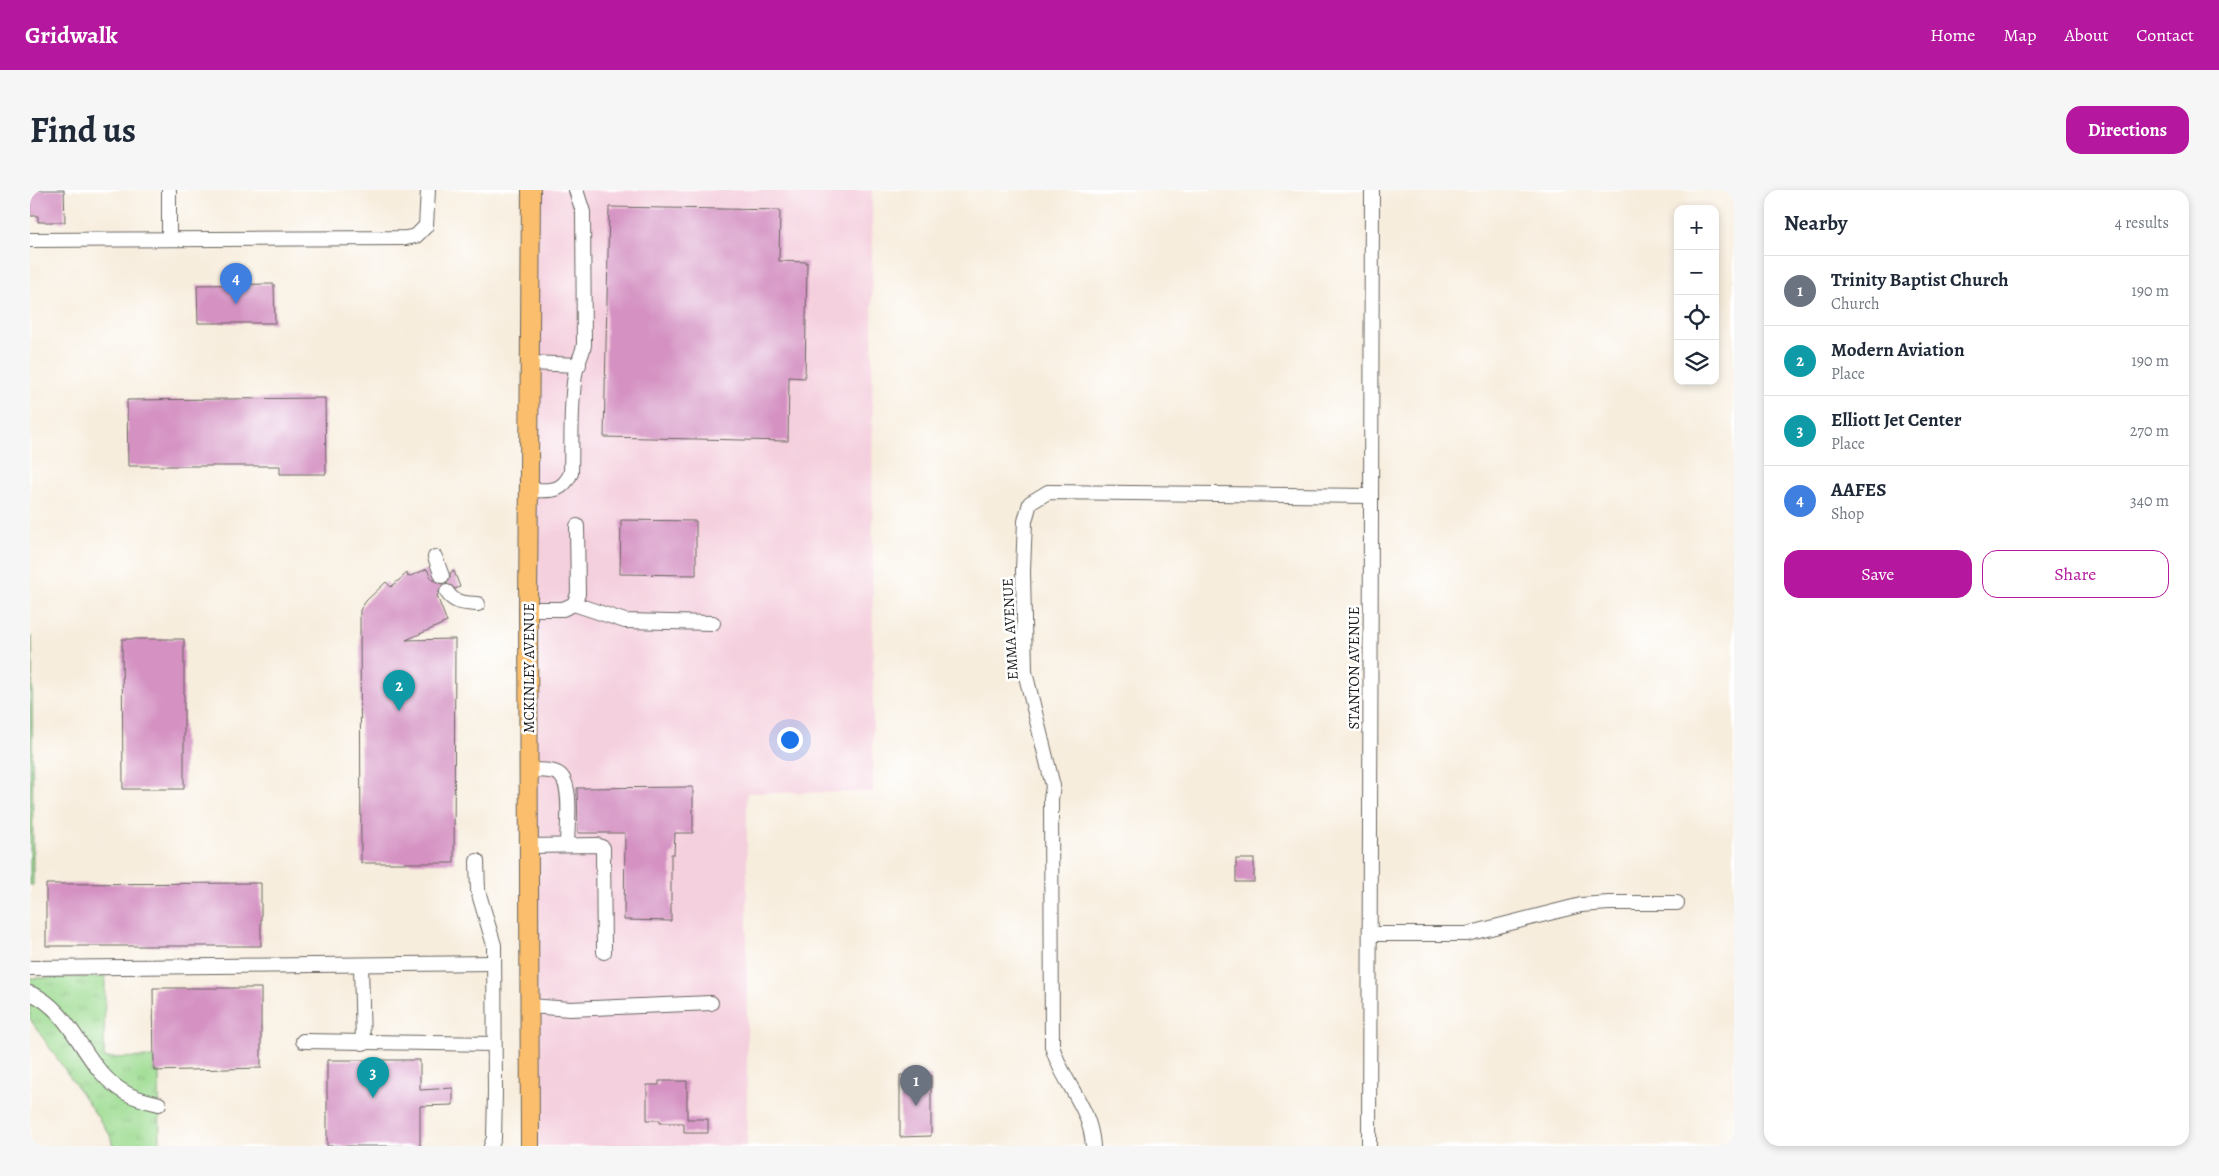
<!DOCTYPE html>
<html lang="en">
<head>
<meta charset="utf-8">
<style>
	body { margin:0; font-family:Alegreya,serif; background:#f6f6f7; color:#1f2937 }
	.controls { position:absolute; right:15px; top:15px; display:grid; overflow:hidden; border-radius:10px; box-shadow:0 2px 8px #0003 }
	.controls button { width:45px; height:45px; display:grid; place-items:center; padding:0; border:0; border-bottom:1px solid #e0e1e3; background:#fff; color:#1f2937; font:25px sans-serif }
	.you { position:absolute; left:759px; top:549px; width:18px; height:18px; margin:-12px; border:4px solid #fff; border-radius:50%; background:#1a73e8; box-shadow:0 0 0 8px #1a73e833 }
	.badge { display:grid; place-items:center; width:32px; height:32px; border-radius:50%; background:#b5179e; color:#fff; font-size:16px; font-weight:700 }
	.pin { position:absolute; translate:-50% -41px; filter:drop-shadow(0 1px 2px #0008) }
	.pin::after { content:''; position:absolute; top:26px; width:18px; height:15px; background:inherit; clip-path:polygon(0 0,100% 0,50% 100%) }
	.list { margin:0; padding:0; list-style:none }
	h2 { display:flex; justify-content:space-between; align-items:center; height:65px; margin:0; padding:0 20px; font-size:21px }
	h2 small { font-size:16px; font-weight:400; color:#747a83 }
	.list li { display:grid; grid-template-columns:32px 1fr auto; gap:15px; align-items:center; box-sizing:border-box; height:70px; padding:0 20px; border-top:1px solid #e0e1e3 }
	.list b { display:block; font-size:19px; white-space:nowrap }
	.list p { margin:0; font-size:16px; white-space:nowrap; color:#747a83 }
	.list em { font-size:16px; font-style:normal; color:#747a83 }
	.actions { display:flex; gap:10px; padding:15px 20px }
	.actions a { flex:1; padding:11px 0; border:1px solid #b5179e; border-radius:15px; text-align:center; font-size:18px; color:#b5179e }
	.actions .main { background:#b5179e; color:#fff }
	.icon { flex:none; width:28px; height:28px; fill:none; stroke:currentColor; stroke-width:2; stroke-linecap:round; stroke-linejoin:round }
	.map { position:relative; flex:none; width:1704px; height:956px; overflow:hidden; border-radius:15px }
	header { display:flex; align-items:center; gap:30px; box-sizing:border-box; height:70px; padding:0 25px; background:#b5179e; color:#fff }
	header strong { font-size:24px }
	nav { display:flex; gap:28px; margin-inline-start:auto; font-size:18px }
	.intro { display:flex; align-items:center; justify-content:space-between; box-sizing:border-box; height:120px; padding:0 30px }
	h1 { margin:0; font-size:35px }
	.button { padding:12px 22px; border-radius:15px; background:#b5179e; color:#fff; font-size:18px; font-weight:700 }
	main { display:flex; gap:30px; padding:0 30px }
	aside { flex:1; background:#fff; border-radius:15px; box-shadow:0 2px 8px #0003 }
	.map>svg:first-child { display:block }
</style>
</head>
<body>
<header>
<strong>Gridwalk</strong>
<nav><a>Home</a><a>Map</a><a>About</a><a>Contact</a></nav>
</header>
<div class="intro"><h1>Find us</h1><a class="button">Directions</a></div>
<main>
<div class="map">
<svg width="1704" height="956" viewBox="0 0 1704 956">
	<defs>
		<pattern id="grass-tufts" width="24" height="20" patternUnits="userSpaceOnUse" patternTransform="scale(1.25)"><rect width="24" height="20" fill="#9edc92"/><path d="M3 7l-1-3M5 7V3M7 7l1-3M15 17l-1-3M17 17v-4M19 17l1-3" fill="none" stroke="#88bc7d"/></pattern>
	</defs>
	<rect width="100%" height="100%" fill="#fff"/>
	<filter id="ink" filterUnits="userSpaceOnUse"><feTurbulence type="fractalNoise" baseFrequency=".02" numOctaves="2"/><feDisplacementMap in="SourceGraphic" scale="10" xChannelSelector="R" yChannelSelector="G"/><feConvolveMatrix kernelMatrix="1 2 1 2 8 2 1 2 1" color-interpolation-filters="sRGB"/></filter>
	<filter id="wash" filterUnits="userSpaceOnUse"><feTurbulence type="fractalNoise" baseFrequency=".0096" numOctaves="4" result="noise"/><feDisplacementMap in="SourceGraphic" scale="20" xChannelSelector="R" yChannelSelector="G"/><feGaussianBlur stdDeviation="1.12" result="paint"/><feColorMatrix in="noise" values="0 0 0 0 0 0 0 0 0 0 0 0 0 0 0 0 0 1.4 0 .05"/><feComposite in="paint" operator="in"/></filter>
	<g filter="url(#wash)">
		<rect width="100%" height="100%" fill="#f7eddd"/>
		<path fill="#f4cfdd" d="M501,0H842L843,602L717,603V956H500Z"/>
		<g fill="url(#grass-tufts)" stroke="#5d7c57">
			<path d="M0,447H2L3,695H0Z"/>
			<path d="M75,787L74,868L124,867V881H129L130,956H83L80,945L0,829V788Z"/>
		</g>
		<g id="blocks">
			<g fill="#d491c2">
				<path d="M0,0H34L35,32H8V26H0Z"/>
				<path d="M579,17L750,20L749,71L777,72L775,188L759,187L758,251L574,247Z"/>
				<path d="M244,94L245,133H168L167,95Z"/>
				<path d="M295,208L296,284H250V276H98L97,210Z"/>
				<path d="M591,330L666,331V385L590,384Z"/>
				<path d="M397,379L402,390L413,394L407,406L417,432L376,450L425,449L424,673H331L330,420L336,411L356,392L361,397L377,383L378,387Z"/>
				<path d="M424,381L430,397L425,399L416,393L420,388V383Z"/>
				<path d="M92,449H154V599H93Z"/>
				<path d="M663,597V643H645L644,664H641V731L594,730L595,643H548L547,598Z"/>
				<rect x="1206" y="669" width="18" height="23"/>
				<path d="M231,693V756H16V694Z"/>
				<path d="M123,798H231V878L124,881Z"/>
				<path d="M297,870H390V900L423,898V915L390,916V956H297Z"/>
				<path d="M870,885H901V946L870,947Z"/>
				<path d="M629,891H657V929H678V943H654V933H630V930H617V895H629Z"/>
			</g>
		</g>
	</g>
	<g filter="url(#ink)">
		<use href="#blocks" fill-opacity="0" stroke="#696560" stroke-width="1"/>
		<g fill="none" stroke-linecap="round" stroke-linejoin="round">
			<g stroke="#696560" stroke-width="16">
				<g id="minor">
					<path d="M139,49V0"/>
					<path d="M0,50L376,48L386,46L396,36L398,0"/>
					<path d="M500,173L549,175"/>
					<path d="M499,300C520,300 531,304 541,283C542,250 540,217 545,185C546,175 552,166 554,155L553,22L546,0"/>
					<path d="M405,367L412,386"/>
					<path d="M417,402C424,414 436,413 448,414"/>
					<path d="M544,414L595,431L683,433"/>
					<path d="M498,419H533L544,414L548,404L547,336"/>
					<path d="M499,580C508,581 523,579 530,585C543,596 537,638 537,655"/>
					<path d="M499,656L567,655L573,658L574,762"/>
					<path d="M447,671L448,701L464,755L465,902L464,948L461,956"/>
					<path d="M1340,744H1437L1551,715L1579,713H1647"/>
					<path d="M331,775L333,853"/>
					<path d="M0,778L464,773"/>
					<path d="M0,803C45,821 54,881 96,903C106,909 118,911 129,914"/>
					<path d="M500,816L540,819L681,813"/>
					<path d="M273,851L464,854"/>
					<path d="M1063,956C1060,914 1033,895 1022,856L1021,609L1023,596L995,482L993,380L995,331L1000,313L1018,302L1341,306"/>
					<path d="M1339,956L1342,0"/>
				</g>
			</g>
			<g stroke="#696560" stroke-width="20">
				<path id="major" d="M500,956L498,419L501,0"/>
			</g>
			<use href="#minor" stroke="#fff" stroke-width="14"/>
			<use href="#major" stroke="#fabe6d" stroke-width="18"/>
		</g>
	</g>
	<g text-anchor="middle" stroke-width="5" stroke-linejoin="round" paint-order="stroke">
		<g font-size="15" fill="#1c1c1c" stroke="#fff">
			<text transform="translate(980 439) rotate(-93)" y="5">EMMA AVENUE</text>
			<text transform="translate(499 478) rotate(-90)" y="5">MCKINLEY AVENUE</text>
			<text transform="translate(1324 478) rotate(-90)" y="5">STANTON AVENUE</text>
		</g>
	</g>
</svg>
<div class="controls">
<button>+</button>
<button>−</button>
<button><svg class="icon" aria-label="locate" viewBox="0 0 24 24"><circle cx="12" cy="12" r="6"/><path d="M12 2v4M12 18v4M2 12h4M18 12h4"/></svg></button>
<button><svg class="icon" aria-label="layers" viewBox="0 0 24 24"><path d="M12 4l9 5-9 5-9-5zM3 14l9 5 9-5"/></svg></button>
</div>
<div class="you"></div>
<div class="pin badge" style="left:886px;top:916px;background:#6b7280">1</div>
<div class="pin badge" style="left:369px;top:521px;background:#0f9aa8">2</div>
<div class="pin badge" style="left:343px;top:908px;background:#0f9aa8">3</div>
<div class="pin badge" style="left:206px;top:114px;background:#3f7fe0">4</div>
</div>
<aside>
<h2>Nearby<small>4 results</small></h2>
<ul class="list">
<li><span class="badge" style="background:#6b7280">1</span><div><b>Trinity Baptist Church</b><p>Church</p></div><em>190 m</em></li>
<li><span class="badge" style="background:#0f9aa8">2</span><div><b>Modern Aviation</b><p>Place</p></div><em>190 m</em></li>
<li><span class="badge" style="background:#0f9aa8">3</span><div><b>Elliott Jet Center</b><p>Place</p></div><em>270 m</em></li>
<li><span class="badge" style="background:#3f7fe0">4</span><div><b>AAFES</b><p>Shop</p></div><em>340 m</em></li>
</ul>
<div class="actions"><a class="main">Save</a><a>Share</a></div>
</aside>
</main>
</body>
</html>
